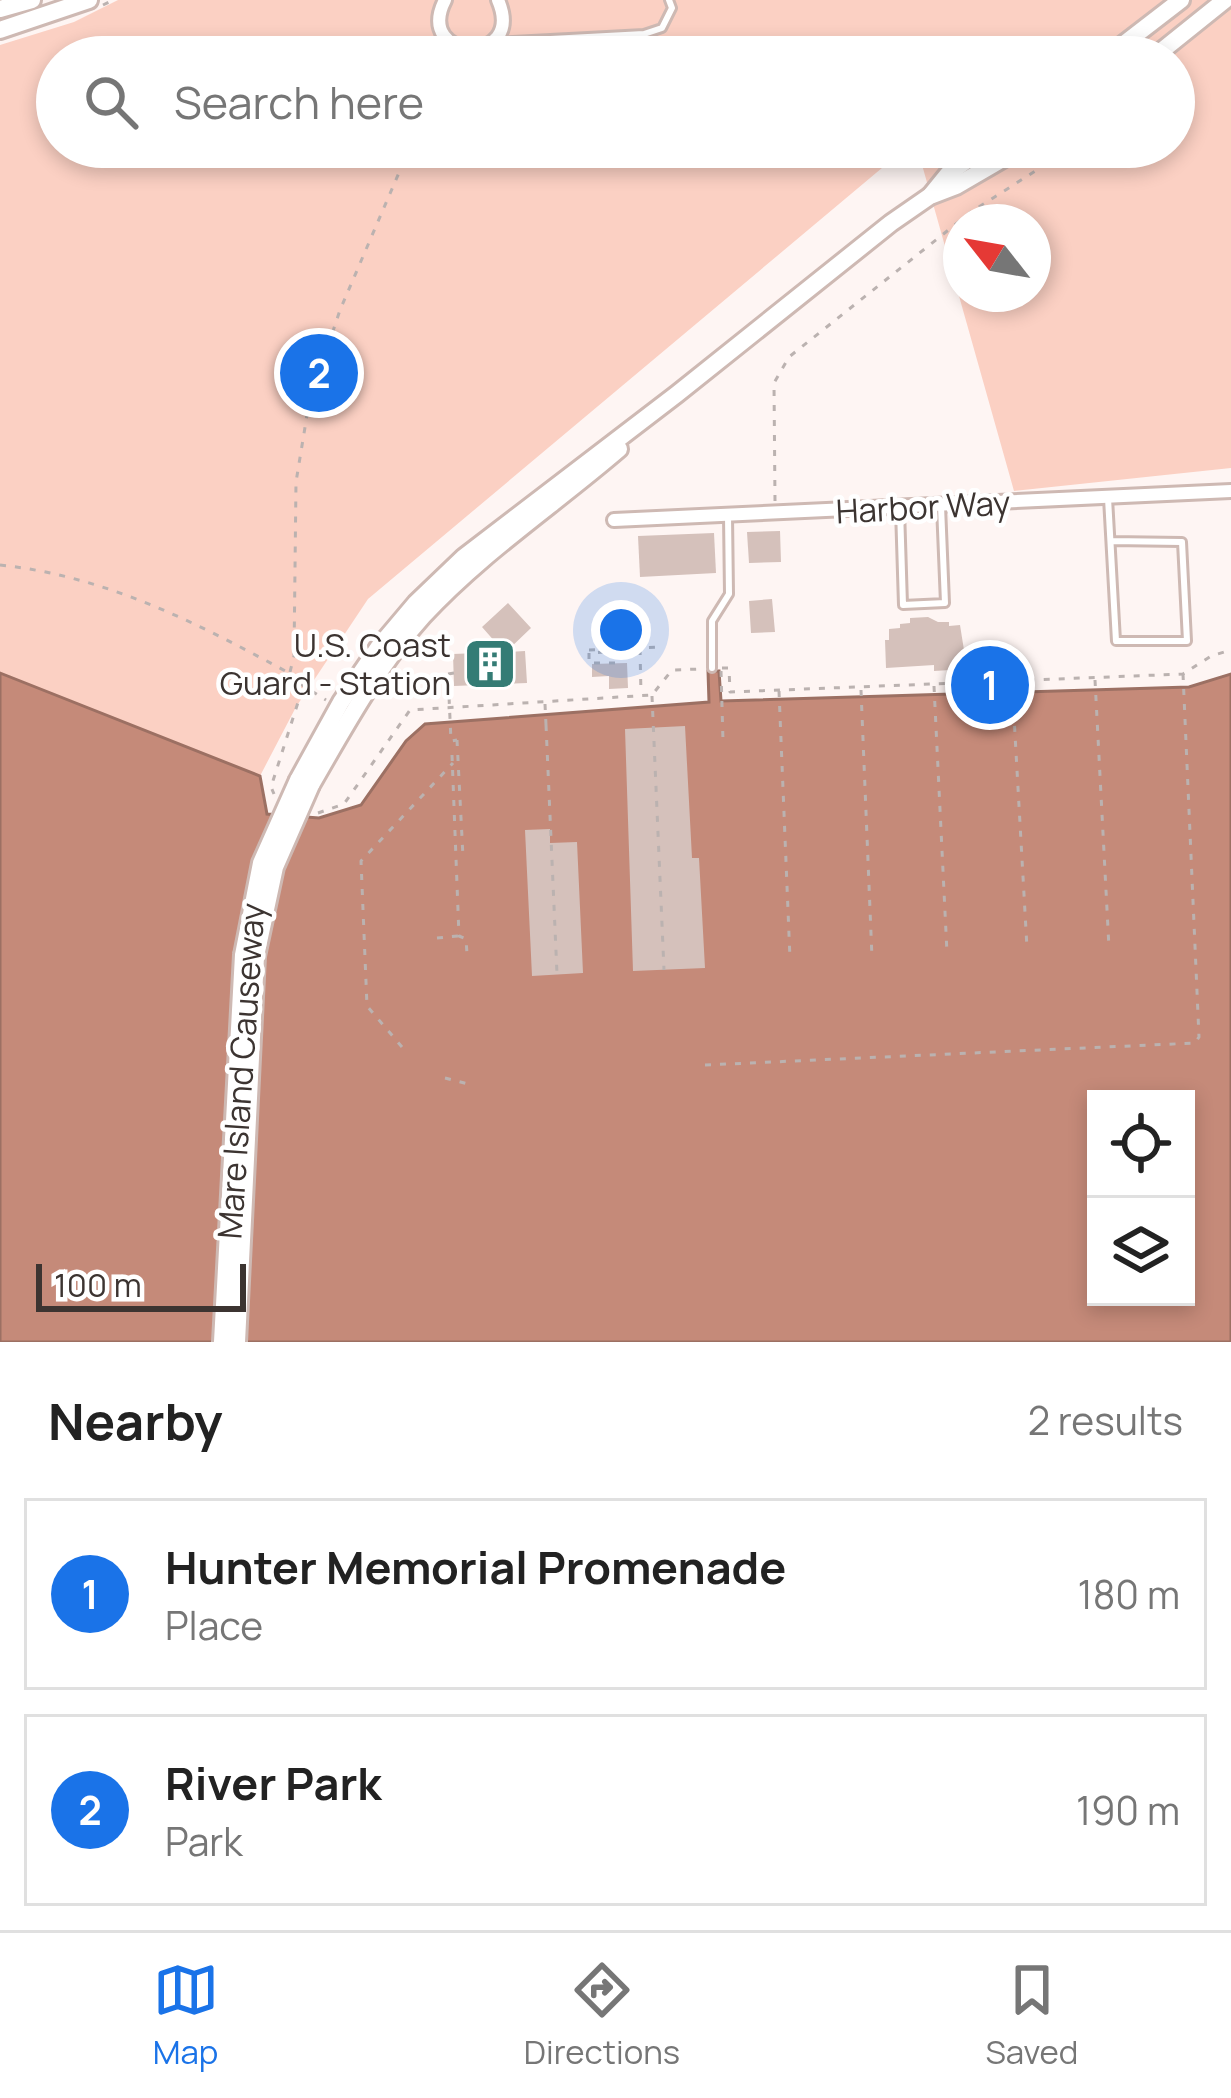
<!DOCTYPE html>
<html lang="en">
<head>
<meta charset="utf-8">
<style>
	body { margin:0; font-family:Manrope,sans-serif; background:#f2f2f2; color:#222 }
	.controls { position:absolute; right:36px; bottom:36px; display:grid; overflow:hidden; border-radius:0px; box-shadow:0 6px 18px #0003 }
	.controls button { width:108px; height:108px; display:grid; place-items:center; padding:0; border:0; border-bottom:3px solid #e0e0e0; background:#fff; color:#222; font:60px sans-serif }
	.compass { position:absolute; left:943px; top:204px; width:108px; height:108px; border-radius:50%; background:#fff; box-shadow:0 6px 18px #0003; rotate:301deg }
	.scale { position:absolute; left:36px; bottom:30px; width:210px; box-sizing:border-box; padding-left:12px; border:6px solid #3c3431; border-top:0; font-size:33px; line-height:42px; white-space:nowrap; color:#3c3431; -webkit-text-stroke:9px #fff; paint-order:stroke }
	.you { position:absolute; left:621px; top:630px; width:42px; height:42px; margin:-30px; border:9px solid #fff; border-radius:50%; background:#1a73e8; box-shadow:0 0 0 18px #1a73e833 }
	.badge { display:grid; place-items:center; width:78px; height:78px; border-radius:50%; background:#1a73e8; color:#fff; font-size:39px; font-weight:700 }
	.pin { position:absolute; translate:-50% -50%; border:6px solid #fff; box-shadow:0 3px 12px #0006 }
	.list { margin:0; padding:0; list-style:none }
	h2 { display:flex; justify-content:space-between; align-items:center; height:156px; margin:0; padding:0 48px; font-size:51px }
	h2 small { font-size:39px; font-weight:400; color:#767676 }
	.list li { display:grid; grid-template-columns:78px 1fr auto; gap:36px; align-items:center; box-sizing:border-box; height:192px; margin:0 24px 24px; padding:0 24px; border:3px solid #e0e0e0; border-radius:0px }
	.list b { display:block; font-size:45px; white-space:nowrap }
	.list p { margin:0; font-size:39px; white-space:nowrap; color:#767676 }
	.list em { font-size:39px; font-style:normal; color:#767676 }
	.icon { flex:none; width:66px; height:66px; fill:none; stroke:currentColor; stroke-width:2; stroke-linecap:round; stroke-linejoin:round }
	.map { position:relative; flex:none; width:1231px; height:1342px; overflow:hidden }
	.search { position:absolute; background:#fff; box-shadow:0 6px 18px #0003; left:36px; right:36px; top:36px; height:132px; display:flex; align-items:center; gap:30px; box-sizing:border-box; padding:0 42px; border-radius:66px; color:#767676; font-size:45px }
	.sheet { height:588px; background:#fff }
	nav { display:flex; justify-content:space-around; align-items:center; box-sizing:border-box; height:168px; border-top:3px solid #e0e0e0; background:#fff; font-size:33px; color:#767676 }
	nav a { display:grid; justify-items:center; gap:6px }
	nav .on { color:#1a73e8 }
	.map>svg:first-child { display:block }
</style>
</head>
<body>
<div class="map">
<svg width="1231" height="1342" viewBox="0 0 1231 1342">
	<rect width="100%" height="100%" fill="#fef5f3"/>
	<path fill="#fbd0c3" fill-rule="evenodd" d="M118,0H1231V468L1014,491L917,147H1174V57H57V147H907L368,599L296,707L260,776L267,814L319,818L351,810L360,987L0,817V45L74,22ZM961,222H1033V294H961Z"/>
	<path fill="#c58a79" stroke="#9c7063" stroke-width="3" fill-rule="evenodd" d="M708,671H719L721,701L1189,687L1231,674V1342H0V673L260,776L267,814L319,818L361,805L406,741L425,724L709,702ZM1096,1099H1186V1297H1096Z"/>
	<g fill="#d5c1bb">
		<path d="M780,531L781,562L749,563L747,532Z"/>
		<path d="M714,533L716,573L640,577L638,536Z"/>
		<path d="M772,599L775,632L751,633L749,601Z"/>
		<path d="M508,603L531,628L506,652L525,651L527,683L454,686L453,654L504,652L482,627Z"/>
		<path d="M928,617L938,622H949V626L960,625L967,669L934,671V665L886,668L885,640H889V629L900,628V624L910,623V618Z"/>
		<path d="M627,663L628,688L609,689V676L592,677V664Z"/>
		<path d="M685,726L692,858H699L705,968L633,971L625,729Z"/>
		<path d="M550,829V843L577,842L583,973L532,976L525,830Z"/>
	</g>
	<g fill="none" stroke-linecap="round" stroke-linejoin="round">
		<g stroke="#ceb9b3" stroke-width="12">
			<g id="lane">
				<path d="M496,42L644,34L662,28L672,8L669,0"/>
				<path d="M1108,498L1116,641H1187L1182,542L1111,541"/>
				<path d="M900,509L903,605L945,603L941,506"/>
				<path d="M712,668V621L729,594L728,516"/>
			</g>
		</g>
		<g stroke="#ceb9b3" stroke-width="18">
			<g id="street">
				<path d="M445,0C413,62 527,67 498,0"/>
				<path d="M614,520L1231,491"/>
			</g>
		</g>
		<g stroke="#ceb9b3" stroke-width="22">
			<g id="secondary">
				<path d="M0,9L32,0"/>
				<path d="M0,30L89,0"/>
				<path d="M1107,57L1181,0"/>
				<path d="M1154,57L1225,0"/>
				<path d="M931,195L948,174L985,147"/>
				<path d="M298,780L341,702L378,648L416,603L464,557L677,394L891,223L930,196L956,186L1023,147"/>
				<path d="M311,785C345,726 377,667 423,616C481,553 554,505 619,449"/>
				<path d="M222,1342L243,955"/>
				<path d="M237,1342L256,956"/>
			</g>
		</g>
		<g stroke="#bbb2b0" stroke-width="3" stroke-dasharray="6 9" stroke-linecap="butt">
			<path d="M103,5L113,0"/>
			<path d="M775,501L774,383L789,357L971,212L1073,147"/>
			<path d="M0,565C106,576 197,623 289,673L301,693L271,787L274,794"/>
			<path d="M640,649L641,694"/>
			<path d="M589,650L661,647"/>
			<path d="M615,663H589V653L619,651V640"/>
			<path d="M722,668H729L730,692L1183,674L1211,656L1231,650"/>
			<path d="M721,671L723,741"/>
			<path d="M290,672L294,656L296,482L309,403L340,310L410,147"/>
			<path d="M454,673L448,674L451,741L457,740"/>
			<path d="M1095,680L1109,948"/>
			<path d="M1012,681L1027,948"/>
			<path d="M299,683L326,700"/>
			<path d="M934,686L947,953"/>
			<path d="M861,690L872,958"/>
			<path d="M779,691L790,959"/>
			<path d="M652,696L664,970"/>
			<path d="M545,704L546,725"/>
			<path d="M546,725L557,974"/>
			<path d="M457,740L463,857"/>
			<path d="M452,755L459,936L466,939L467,954"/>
			<path d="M318,813L344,804L410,710L652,695L672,670L700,669"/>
			<path d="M437,938L458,936"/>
			<path d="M402,1047L367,1006L361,861L453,763"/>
			<path d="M705,1065L1195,1043L1199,1037L1183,674"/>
			<path d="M445,1078L468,1084"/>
		</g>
		<use href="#lane" stroke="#fff" stroke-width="6"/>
		<use href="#street" stroke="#fff" stroke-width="12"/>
		<use href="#secondary" stroke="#fff" stroke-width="16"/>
		<g stroke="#ceb9b3" stroke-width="22" stroke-linecap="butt">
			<g id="secondary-bridge">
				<path d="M243,955L261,863L298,780"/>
				<path d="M256,956L275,867L311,785"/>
			</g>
		</g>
		<use href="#secondary-bridge" stroke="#fff" stroke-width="16"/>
	</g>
	<defs>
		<g id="building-square" transform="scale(2.7)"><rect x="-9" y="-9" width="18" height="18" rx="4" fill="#347c75" stroke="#fff"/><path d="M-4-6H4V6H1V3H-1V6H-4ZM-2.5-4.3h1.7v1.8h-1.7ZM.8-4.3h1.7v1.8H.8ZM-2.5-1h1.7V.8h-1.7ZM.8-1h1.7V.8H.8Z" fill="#fff"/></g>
	</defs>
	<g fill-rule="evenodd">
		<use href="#building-square" x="490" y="664"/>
	</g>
	<g text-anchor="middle" stroke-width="9" stroke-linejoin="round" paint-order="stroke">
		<g font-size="33" fill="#3c3431" stroke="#fff">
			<text transform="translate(923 507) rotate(-3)" y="12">Harbor Way</text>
			<text transform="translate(241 1071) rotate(-86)" y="12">Mare Island Causeway</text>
		</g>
		<g font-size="33" fill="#3c3431" stroke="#fff" text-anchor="end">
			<text x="451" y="657">U.S. Coast<tspan x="451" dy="38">Guard - Station</tspan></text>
		</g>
	</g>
</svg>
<div class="controls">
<button><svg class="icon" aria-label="locate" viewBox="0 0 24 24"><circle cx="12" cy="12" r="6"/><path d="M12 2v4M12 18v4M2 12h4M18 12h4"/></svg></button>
<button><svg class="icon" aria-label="layers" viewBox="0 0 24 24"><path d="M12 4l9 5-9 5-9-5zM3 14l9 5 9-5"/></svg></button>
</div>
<svg class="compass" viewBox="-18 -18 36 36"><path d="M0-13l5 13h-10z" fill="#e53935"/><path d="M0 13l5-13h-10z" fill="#767676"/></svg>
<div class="scale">100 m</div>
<div class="you"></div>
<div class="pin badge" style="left:990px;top:685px">1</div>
<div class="pin badge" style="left:319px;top:373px">2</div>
<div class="search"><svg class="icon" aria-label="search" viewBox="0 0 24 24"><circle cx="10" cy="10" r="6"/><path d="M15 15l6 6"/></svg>Search here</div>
</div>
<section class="sheet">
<h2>Nearby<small>2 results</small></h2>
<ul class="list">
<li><span class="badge">1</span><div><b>Hunter Memorial Promenade</b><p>Place</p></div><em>180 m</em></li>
<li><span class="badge">2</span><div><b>River Park</b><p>Park</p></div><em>190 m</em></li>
</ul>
</section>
<nav>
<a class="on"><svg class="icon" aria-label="map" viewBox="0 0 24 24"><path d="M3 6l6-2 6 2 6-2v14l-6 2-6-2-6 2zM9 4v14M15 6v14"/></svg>Map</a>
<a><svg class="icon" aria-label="directions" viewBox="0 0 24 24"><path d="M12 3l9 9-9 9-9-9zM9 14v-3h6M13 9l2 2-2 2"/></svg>Directions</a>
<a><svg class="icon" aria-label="saved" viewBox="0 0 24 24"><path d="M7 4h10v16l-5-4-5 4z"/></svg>Saved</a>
</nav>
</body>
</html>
